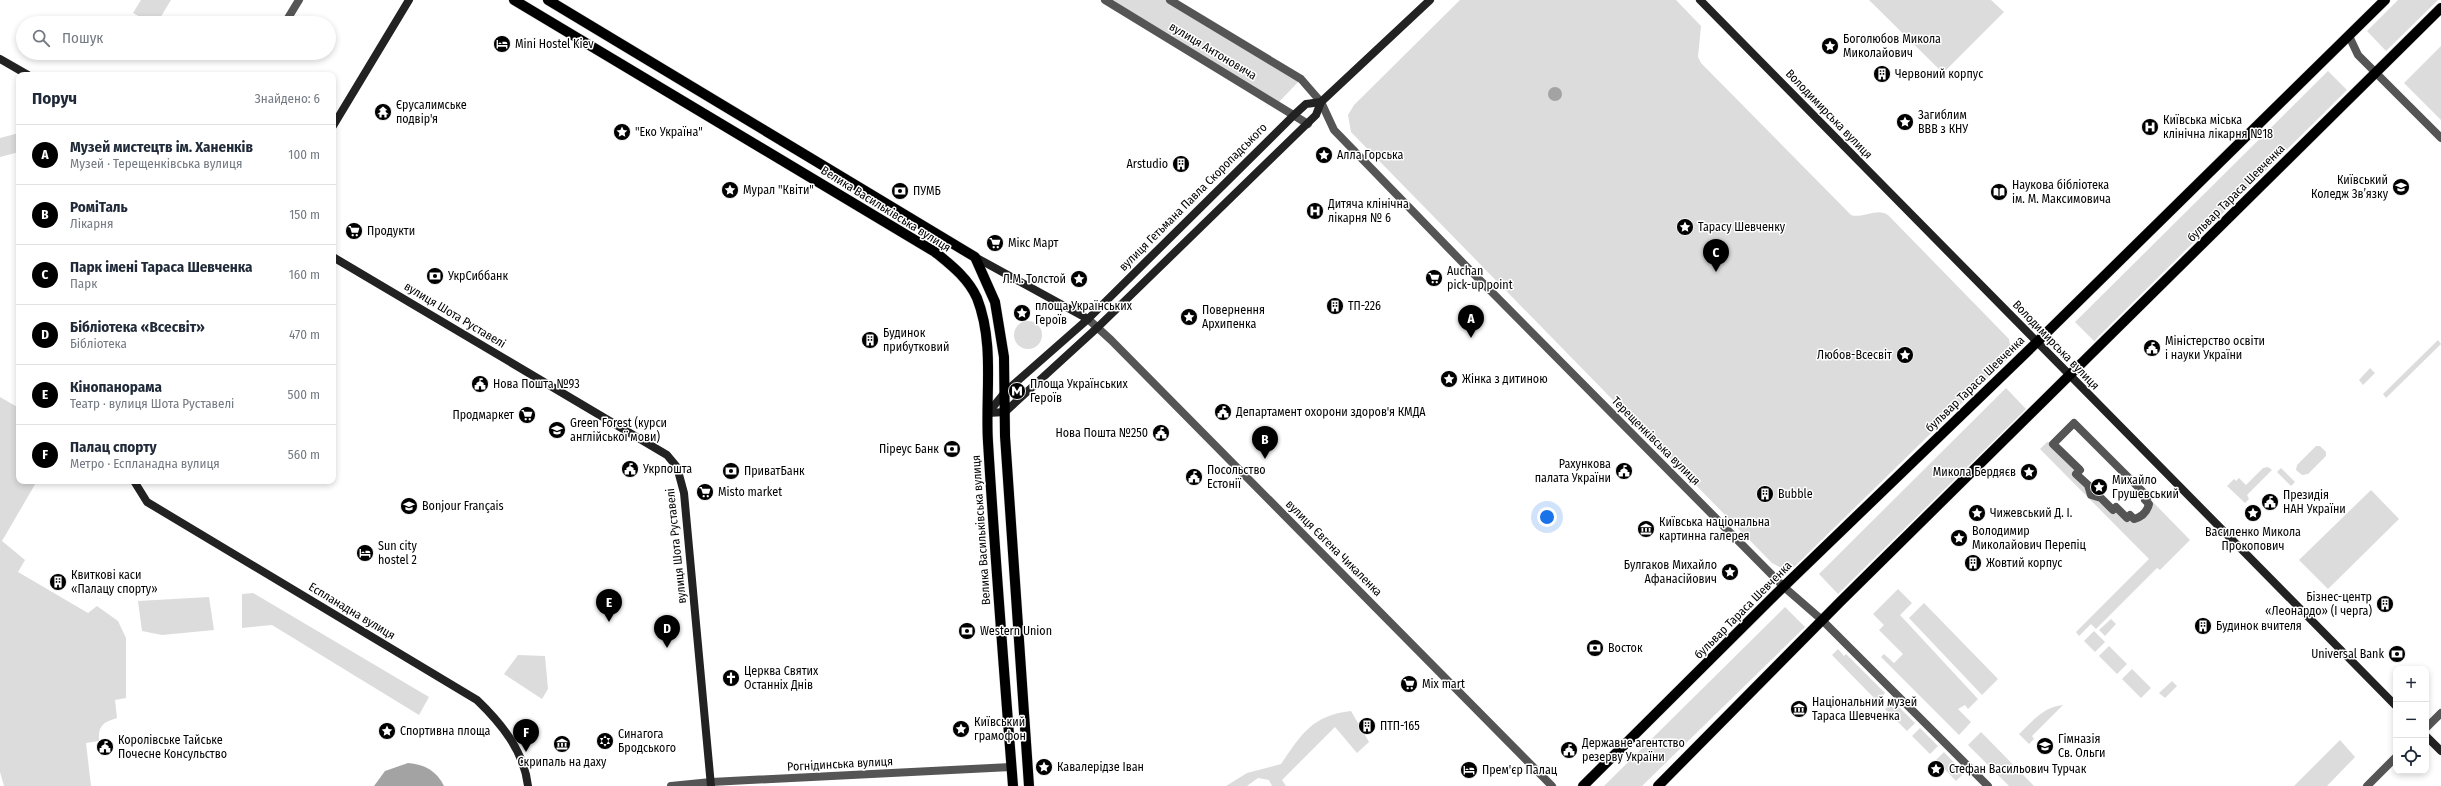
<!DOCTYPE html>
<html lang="uk">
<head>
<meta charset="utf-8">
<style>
	body { margin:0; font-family:"Fira Sans Condensed",sans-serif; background:#f6f6f7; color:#1f2937 }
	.controls { position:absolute; right:12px; bottom:12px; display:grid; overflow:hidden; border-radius:8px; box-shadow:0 2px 6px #0003 }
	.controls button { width:36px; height:36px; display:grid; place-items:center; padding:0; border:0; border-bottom:1px solid #e0e1e3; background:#fff; color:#1f2937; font:20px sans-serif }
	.you { position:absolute; left:1547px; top:517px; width:14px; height:14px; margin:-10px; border:3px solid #fff; border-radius:50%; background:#1a73e8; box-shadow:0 0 0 6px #1a73e833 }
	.badge { display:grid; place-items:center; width:26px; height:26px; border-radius:50%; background:#000; color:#fff; font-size:13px; font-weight:700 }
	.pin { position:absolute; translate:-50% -33px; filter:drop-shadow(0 1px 2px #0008) }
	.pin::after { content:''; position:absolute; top:21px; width:14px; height:12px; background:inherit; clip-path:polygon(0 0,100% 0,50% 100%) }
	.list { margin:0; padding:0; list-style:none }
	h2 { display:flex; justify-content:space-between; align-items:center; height:52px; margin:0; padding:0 16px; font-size:17px }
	h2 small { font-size:13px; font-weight:400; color:#747a83 }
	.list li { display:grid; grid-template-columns:26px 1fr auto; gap:12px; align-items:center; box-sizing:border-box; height:60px; padding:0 16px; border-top:1px solid #e0e1e3 }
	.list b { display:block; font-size:15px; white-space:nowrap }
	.list p { margin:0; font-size:13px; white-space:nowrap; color:#747a83 }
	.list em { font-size:13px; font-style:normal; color:#747a83 }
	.icon { flex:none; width:22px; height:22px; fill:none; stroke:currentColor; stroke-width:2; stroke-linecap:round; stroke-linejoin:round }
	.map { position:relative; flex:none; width:2441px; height:786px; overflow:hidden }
	.search { position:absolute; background:#fff; box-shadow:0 2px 6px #0003; left:16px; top:16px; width:320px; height:44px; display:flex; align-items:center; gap:10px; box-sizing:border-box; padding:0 14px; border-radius:22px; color:#747a83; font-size:15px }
	.panel { position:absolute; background:#fff; box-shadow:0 2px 6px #0003; left:16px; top:72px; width:320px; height:412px; border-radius:8px }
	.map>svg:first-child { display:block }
</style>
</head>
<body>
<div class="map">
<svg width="2441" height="786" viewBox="0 0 2441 786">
	<rect width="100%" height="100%" fill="#fff"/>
	<g fill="#dcdcdc">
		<path d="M141,0H171L157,23H151L133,13Z"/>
		<path d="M1105,0H1170L1301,79L1277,104Z"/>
		<path d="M1460,0H1676L1701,26L1698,57L1701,63L1851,215C1863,219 1877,207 1888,215L2009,339L2011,350L2006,360L1794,567L1783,569L1772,563L1351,132L1348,115L1354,105Z"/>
		<path d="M1869,0H1991L2004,12L1943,73Z"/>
		<path d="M2398,0H2438L2386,51L2367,31Z"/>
		<path d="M2441,46V120L2404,83Z"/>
		<path d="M2328,71L2347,90L2094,341L2075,322Z"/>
		<path d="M19,133V152L0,157V138Z"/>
		<circle cx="1028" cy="335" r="14"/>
		<path d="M2438,340L2441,344L2386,398L2383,394Z"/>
		<path d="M2370,368L2375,373L2363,385L2359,380Z"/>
		<path d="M2006,388L2026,409L1838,594L1819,574Z"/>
		<path d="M0,397L19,408V481H37L2,541L25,560L18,572L88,613L97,606L118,621L126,638V698L115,700L117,718C103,722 98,726 99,741L86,743L91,786H4L0,772Z"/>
		<path d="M2047,442H2051L2080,470L2087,489L2127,518L2141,516L2148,497L2190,540L2160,570L2157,568L2096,629L2091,624L2079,636L2076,632L2149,559L2040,449Z"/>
		<path d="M2316,446H2320L2326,452V456L2308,474L2302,475L2296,470L2297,465Z"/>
		<path d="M2268,467L2272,470L2247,495L2249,499L2245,503L2227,486L2234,479L2236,481L2239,478L2246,485L2263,468Z"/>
		<path d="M2281,468L2295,482L2291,486L2277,472Z"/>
		<path d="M2371,490L2399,519L2328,589L2299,560Z"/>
		<path d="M1898,589L1912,603L1900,615L1978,699L1968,709L1965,705L1958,709L1971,722L1959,735L1881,657L1884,654L1894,663L1903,654L1879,630L1884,625L1873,614Z"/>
		<path d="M253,593L429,697L419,715L272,625L242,628V594Z"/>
		<path d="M209,597L214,630L162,635L142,631L138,601Z"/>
		<path d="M1924,603L1998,679L1982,695L1909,618Z"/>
		<path d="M1785,607L1805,627L1642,786H1604Z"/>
		<path d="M2111,619L2116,624L2105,636L2099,630Z"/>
		<path d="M2094,631L2105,642L2095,652L2084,641Z"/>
		<path d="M2109,646L2127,664L2117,674L2099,656Z"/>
		<path d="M1838,649L1844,656L1846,654L1885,693L1877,701L1832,655Z"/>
		<path d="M518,655L545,656L548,689L542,699L504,674Z"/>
		<path d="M2132,669L2151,688L2141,698L2122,679Z"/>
		<path d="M2172,681L2177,686L2165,698L2159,693Z"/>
		<path d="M1893,701L1915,723L1907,731L1885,709Z"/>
		<path d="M2063,705L2032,736L2034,739L2029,744L2019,734C2033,721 2043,707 2063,705Z"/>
		<path d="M1351,711L1369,742L1357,753L1335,727L1282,780L1286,786H1272L1269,780L1258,778L1247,786H1226L1247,773L1281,764C1301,735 1312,715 1351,711Z"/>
		<path d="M1920,728L1938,746L1930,754L1912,736Z"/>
		<path d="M1981,732L2034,786H2009L1968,745Z"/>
		<path d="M2340,740L2355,757L2327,786H2294Z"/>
		<path d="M1944,752L1964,773L1956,781L1936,760Z"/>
	</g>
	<g fill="#a3a3a3">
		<circle cx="1555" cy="94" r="7"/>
		<path d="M408,763C424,764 437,771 444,786H374L385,771Z"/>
	</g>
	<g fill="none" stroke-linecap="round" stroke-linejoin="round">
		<g stroke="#dbdbdb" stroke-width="11">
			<g id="primary">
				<path d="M514,0L935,252C951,265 968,278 977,298C995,344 985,395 988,442C995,557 1004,671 1013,786"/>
				<path d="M548,0L975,257L995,302L1004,357L1005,436L1029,786"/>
				<path d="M1583,786L1776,594L2036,343L2385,0"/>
				<path d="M1658,786L1840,602L2441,8"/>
			</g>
		</g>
		<path stroke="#555" stroke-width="8" d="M2074,423L2148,497L2145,500L2149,504C2147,512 2142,517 2134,519L2130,515L2127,518L2116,507L2113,510L2101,498L2091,495L2088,485L2076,474L2080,470L2053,444Z"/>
		<g stroke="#555" stroke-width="8">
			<path d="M285,23L299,0"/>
			<path d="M2349,36L2358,55L2441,138"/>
			<path d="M1321,102L1334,130L1464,264L1784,587"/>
			<path d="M1088,319L1111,340L1552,786"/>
			<path d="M1822,620L1988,786"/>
		</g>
		<g stroke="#555" stroke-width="8">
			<path d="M1105,0L1308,124"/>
			<path d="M1170,0L1301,79L1321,102"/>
			<path d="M1784,587L1822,620"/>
			<path d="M2426,728L2441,713"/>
			<path d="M671,786L711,782L1011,767"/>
			<path d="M2367,786L2396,757"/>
		</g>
		<g stroke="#222" stroke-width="8">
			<path d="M1700,0L2396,706"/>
			<path d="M0,59L28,75"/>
			<path d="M333,126L409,0"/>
			<path d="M333,257L667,455L677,467L684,493L711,786"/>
			<path d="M975,257L1088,319"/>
			<path d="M988,413L1005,412L1098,327L1316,115L1321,102L1430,0"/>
			<path d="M988,413L1006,391L1088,319L1294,115L1306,104L1321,102"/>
			<path d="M134,481L147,502L477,700C501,723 524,751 528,786"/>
			<path d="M2426,736L2441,751"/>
		</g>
		<use href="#primary" stroke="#000" stroke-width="10"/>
	</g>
	<defs>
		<g id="hotel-disc" transform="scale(0.9)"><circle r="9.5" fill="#000" stroke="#fff"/><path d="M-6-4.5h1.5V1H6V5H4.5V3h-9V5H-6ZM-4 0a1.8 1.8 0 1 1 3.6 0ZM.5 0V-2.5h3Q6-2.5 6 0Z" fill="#fff"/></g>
		<g id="sight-disc" transform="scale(0.9)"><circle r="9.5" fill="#000" stroke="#fff"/><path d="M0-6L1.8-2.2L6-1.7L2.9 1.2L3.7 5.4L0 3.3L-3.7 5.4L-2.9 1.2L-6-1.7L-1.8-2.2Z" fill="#fff"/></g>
		<g id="building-disc" transform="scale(0.9)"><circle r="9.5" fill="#000" stroke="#fff"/><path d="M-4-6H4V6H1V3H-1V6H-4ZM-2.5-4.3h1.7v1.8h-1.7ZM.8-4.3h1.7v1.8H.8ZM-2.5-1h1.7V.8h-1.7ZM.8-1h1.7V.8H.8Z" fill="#fff"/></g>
		<g id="temple-disc" transform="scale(0.9)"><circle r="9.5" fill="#000" stroke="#fff"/><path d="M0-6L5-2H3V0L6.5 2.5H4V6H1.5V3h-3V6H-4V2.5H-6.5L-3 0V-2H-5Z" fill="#fff"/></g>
		<g id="hospital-disc" transform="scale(0.9)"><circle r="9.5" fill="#000" stroke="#fff"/><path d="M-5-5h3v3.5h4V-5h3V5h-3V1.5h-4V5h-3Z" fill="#fff"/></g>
		<g id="university-disc" transform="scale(0.9)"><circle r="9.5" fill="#000" stroke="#fff"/><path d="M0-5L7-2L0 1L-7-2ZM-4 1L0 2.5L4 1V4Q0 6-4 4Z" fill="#fff"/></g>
		<g id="bank-disc" transform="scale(0.9)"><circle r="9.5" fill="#000" stroke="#fff"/><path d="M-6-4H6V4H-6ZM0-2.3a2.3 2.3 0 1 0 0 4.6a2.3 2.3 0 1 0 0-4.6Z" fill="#fff"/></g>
		<g id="library-disc" transform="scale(0.9)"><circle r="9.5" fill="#000" stroke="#fff"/><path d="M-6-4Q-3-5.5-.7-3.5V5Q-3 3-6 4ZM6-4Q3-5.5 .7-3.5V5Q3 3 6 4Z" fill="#fff"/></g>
		<g id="supermarket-disc" transform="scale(0.9)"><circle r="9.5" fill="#000" stroke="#fff"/><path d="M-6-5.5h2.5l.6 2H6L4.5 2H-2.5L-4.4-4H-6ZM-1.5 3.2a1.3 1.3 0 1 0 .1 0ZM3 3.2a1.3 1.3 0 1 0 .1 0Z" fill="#fff"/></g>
		<g id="civic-disc" transform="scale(0.9)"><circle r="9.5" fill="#000" stroke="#fff"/><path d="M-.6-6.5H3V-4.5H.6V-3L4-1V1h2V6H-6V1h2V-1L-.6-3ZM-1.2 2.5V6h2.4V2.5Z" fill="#fff"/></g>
		<g id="metro-disc" transform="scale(0.9)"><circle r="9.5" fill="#000" stroke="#fff"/><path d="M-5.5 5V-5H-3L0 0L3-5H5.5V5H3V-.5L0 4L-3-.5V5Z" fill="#fff"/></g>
		<g id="school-disc" transform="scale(0.9)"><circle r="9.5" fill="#000" stroke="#fff"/><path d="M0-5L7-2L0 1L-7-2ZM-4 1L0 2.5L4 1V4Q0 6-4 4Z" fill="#fff"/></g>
		<g id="museum-disc" transform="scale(0.9)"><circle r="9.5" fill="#000" stroke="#fff"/><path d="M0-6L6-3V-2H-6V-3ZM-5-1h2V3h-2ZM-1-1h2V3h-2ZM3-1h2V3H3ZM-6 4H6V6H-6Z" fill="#fff"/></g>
		<g id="church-disc" transform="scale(0.9)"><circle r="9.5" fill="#000" stroke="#fff"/><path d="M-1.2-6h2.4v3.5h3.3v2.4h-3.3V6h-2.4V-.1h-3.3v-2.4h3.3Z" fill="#fff"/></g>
		<g id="synagogue-disc" transform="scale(0.9)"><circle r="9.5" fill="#000" stroke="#fff"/><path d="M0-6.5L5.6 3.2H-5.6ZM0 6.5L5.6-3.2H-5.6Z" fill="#fff"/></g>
	</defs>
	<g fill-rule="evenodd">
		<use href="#hotel-disc" x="502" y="44"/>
		<use href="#sight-disc" x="1830" y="46"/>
		<use href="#building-disc" x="1882" y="74"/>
		<use href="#temple-disc" x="383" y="112"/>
		<use href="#sight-disc" x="1905" y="122"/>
		<use href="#hospital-disc" x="2150" y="127"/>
		<use href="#sight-disc" x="622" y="132"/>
		<use href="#sight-disc" x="1324" y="155"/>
		<use href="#building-disc" x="1181" y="164"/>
		<use href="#university-disc" x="2401" y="187"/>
		<use href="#sight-disc" x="730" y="190"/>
		<use href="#bank-disc" x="900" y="191"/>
		<use href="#library-disc" x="1999" y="192"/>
		<use href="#hospital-disc" x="1315" y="211"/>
		<use href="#sight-disc" x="1685" y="227"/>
		<use href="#supermarket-disc" x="354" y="231"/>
		<use href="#supermarket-disc" x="995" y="243"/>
		<use href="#bank-disc" x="435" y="276"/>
		<use href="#supermarket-disc" x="1434" y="278"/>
		<use href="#sight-disc" x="1079" y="279"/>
		<use href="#building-disc" x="1335" y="306"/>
		<use href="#sight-disc" x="1022" y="313"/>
		<use href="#sight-disc" x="1189" y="317"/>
		<use href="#building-disc" x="870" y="340"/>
		<use href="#civic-disc" x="2152" y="348"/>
		<use href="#sight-disc" x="1905" y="355"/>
		<use href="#sight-disc" x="1449" y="379"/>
		<use href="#civic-disc" x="480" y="384"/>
		<use href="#metro-disc" x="1017" y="391"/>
		<use href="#civic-disc" x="1223" y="412"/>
		<use href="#supermarket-disc" x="527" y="415"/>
		<use href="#school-disc" x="557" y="430"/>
		<use href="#civic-disc" x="1161" y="433"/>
		<use href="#bank-disc" x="952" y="449"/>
		<use href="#civic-disc" x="630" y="469"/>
		<use href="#bank-disc" x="731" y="471"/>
		<use href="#civic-disc" x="1624" y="471"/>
		<use href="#sight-disc" x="2029" y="472"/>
		<use href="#civic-disc" x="1194" y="477"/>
		<use href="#sight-disc" x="2099" y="487"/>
		<use href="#supermarket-disc" x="705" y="492"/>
		<use href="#building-disc" x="1765" y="494"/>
		<use href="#civic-disc" x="2270" y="502"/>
		<use href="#school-disc" x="409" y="506"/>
		<use href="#sight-disc" x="1977" y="513"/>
		<use href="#sight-disc" x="2253" y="513"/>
		<use href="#museum-disc" x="1646" y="529"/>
		<use href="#sight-disc" x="1959" y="538"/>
		<use href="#hotel-disc" x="365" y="553"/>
		<use href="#building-disc" x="1973" y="563"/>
		<use href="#sight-disc" x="1730" y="572"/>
		<use href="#building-disc" x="58" y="582"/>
		<use href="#building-disc" x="2385" y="604"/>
		<use href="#building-disc" x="2203" y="626"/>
		<use href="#bank-disc" x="967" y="631"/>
		<use href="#bank-disc" x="1595" y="648"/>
		<use href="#bank-disc" x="2397" y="654"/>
		<use href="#church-disc" x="731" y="678"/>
		<use href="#supermarket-disc" x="1409" y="684"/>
		<use href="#museum-disc" x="1799" y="709"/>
		<use href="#building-disc" x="1367" y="726"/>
		<use href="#sight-disc" x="961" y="729"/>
		<use href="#sight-disc" x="387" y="731"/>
		<use href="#synagogue-disc" x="605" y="741"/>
		<use href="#museum-disc" x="562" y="744"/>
		<use href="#school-disc" x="2045" y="746"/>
		<use href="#civic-disc" x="105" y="747"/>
		<use href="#civic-disc" x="1569" y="750"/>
		<use href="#sight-disc" x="1044" y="767"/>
		<use href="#sight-disc" x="1936" y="769"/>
		<use href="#hotel-disc" x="1469" y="770"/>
	</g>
	<g text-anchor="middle" stroke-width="3" stroke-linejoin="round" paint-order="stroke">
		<g font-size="12" fill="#000" stroke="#fff" text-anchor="start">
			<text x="1843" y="43">Боголюбов Микола<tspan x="1843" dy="14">Миколайович</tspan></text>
			<text x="515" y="48">Mini Hostel Kiev</text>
			<text x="1895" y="78">Червоний корпус</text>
			<text x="396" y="109">Єрусалимське<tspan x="396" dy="14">подвір'я</tspan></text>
			<text x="1918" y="119">Загиблим<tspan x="1918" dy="14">ВВВ з КНУ</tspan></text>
			<text x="2163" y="124">Київська міська<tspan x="2163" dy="14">клінічна лікарня №18</tspan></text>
			<text x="635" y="136">"Еко Україна"</text>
			<text x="1337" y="159">Алла Горська</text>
			<text x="1168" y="168" text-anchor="end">Arstudio</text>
			<text x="2388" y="184" text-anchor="end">Київський<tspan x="2388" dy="14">Коледж Зв’язку</tspan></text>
			<text x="2012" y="189">Наукова бібліотека<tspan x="2012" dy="14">ім. М. Максимовича</tspan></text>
			<text x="743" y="194">Мурал "Квіти"</text>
			<text x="913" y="195">ПУМБ</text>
			<text x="1328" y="208">Дитяча клінічна<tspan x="1328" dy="14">лікарня № 6</tspan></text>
			<text x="1698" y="231">Тарасу Шевченку</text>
			<text x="367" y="235">Продукти</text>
			<text x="1008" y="247">Мікс Март</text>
			<text x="1447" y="275">Auchan<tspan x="1447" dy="14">pick-up point</tspan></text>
			<text x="448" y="280">УкрСиббанк</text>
			<text x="1066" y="283" text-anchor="end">Л.М. Толстой</text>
			<text x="1035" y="310">площа Українських<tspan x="1035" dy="14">Героїв</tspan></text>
			<text x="1348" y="310">ТП-226</text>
			<text x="1202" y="314">Повернення<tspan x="1202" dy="14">Архипенка</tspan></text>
			<text x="883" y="337">Будинок<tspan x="883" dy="14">прибутковий</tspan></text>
			<text x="2165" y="345">Міністерство освіти<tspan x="2165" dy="14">і науки України</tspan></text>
			<text x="1892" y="359" text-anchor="end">Любов-Всесвіт</text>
			<text x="1462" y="383">Жінка з дитиною</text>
			<text x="493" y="388">Нова Пошта №93</text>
			<text x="1030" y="388">Площа Українських<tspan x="1030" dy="14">Героїв</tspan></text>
			<text x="1236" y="416">Департамент охорони здоров'я КМДА</text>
			<text x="514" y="419" text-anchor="end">Продмаркет</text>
			<text x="570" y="427">Green Forest (курси<tspan x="570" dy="14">англійської мови)</tspan></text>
			<text x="1148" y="437" text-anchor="end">Нова Пошта №250</text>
			<text x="939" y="453" text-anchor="end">Піреус Банк</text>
			<text x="1611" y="468" text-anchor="end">Рахункова<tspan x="1611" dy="14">палата України</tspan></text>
			<text x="643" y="473">Укрпошта</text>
			<text x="1207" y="474">Посольство<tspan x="1207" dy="14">Естонії</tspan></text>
			<text x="744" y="475">ПриватБанк</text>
			<text x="2016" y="476" text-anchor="end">Микола Бердяєв</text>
			<text x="2112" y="484">Михайло<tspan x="2112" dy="14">Грушевський</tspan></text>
			<text x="718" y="496">Misto market</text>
			<text x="1778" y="498">Bubble</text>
			<text x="2283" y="499">Президія<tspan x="2283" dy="14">НАН України</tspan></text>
			<text x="422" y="510">Bonjour Français</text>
			<text x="1990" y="517">Чижевський Д. І.</text>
			<text x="1659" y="526">Київська національна<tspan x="1659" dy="14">картинна галерея</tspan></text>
			<text x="1972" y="535">Володимир<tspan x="1972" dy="14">Миколайович Перепіц</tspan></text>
			<text x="2253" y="536" text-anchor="middle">Василенко Микола<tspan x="2253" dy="14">Прокопович</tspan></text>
			<text x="378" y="550">Sun city<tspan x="378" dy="14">hostel 2</tspan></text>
			<text x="1986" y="567">Жовтий корпус</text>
			<text x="1717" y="569" text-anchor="end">Булгаков Михайло<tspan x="1717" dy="14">Афанасійович</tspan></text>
			<text x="71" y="579">Квиткові каси<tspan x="71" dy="14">«Палацу спорту»</tspan></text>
			<text x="2372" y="601" text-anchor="end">Бізнес-центр<tspan x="2372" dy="14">«Леонардо» (I черга)</tspan></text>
			<text x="2216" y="630">Будинок вчителя</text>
			<text x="980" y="635">Western Union</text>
			<text x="1608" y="652">Восток</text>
			<text x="2384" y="658" text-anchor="end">Universal Bank</text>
			<text x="744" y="675">Церква Святих<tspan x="744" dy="14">Останніх Днів</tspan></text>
			<text x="1422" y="688">Mix mart</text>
			<text x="1812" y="706">Національний музей<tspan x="1812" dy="14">Тараса Шевченка</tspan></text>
			<text x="974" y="726">Київський<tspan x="974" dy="14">грамофон</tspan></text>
			<text x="1380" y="730">ПТП-165</text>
			<text x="400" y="735">Спортивна площа</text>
			<text x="618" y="738">Синагога<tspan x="618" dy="14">Бродського</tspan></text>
			<text x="2058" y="743">Гімназія<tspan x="2058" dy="14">Св. Ольги</tspan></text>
			<text x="118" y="744">Королівське Тайське<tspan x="118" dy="14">Почесне Консульство</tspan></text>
			<text x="1582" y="747">Державне агентство<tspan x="1582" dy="14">резерву України</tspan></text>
			<text x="562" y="766" text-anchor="middle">Скрипаль на даху</text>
			<text x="1057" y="771">Кавалерідзе Іван</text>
			<text x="1949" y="773">Стефан Васильович Турчак</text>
			<text x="1482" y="774">Прем'єр Палац</text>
		</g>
		<g font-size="12" fill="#000" stroke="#fff">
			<text transform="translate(1213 51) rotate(31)" y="4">вулиця Антоновича</text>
			<text transform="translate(1829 114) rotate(46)" y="4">Володимирська вулиця</text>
			<text transform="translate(2236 193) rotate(-45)" y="4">бульвар Тараса Шевченка</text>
			<text transform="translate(1193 197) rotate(-45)" y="4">вулиця Гетьмана Павла Скоропадського</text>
			<text transform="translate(886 209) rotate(32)" y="4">Велика Васильківська вулиця</text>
			<text transform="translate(455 315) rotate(31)" y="4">вулиця Шота Руставелі</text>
			<text transform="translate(2056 345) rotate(46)" y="4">Володимирська вулиця</text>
			<text transform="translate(1975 384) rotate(-44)" y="4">бульвар Тараса Шевченка</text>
			<text transform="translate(1656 441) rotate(45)" y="4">Терещенківська вулиця</text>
			<text transform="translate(981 530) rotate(-94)" y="4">Велика Васильківська вулиця</text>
			<text transform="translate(676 546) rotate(-96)" y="4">вулиця Шота Руставелі</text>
			<text transform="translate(1334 548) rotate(45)" y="4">вулиця Євгена Чикаленка</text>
			<text transform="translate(1743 610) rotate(-45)" y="4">бульвар Тараса Шевченка</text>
			<text transform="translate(352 611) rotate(31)" y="4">Еспланадна вулиця</text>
			<text transform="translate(840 764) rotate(-3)" y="4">Рогнідинська вулиця</text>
		</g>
	</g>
</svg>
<div class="controls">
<button>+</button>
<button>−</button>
<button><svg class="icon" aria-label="locate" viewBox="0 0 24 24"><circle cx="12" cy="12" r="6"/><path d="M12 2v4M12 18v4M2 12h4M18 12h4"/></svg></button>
</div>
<div class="you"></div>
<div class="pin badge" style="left:1471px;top:338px">A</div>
<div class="pin badge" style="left:1265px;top:459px">B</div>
<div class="pin badge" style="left:1716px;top:272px">C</div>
<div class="pin badge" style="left:667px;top:648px">D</div>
<div class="pin badge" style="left:609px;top:622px">E</div>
<div class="pin badge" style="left:526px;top:752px">F</div>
<div class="search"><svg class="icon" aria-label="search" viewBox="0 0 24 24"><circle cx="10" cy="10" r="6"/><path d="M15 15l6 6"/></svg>Пошук</div>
<section class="panel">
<h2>Поруч<small>Знайдено: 6</small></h2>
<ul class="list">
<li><span class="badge">A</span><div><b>Музей мистецтв ім. Ханенків</b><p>Музей · Терещенківська вулиця</p></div><em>100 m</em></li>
<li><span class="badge">B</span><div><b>РоміТаль</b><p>Лікарня</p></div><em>150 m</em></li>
<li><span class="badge">C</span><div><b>Парк імені Тараса Шевченка</b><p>Парк</p></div><em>160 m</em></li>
<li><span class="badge">D</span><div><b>Бібліотека «Всесвіт»</b><p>Бібліотека</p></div><em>470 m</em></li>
<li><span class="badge">E</span><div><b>Кінопанорама</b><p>Театр · вулиця Шота Руставелі</p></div><em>500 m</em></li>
<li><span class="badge">F</span><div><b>Палац спорту</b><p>Метро · Еспланадна вулиця</p></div><em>560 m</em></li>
</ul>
</section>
</div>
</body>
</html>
